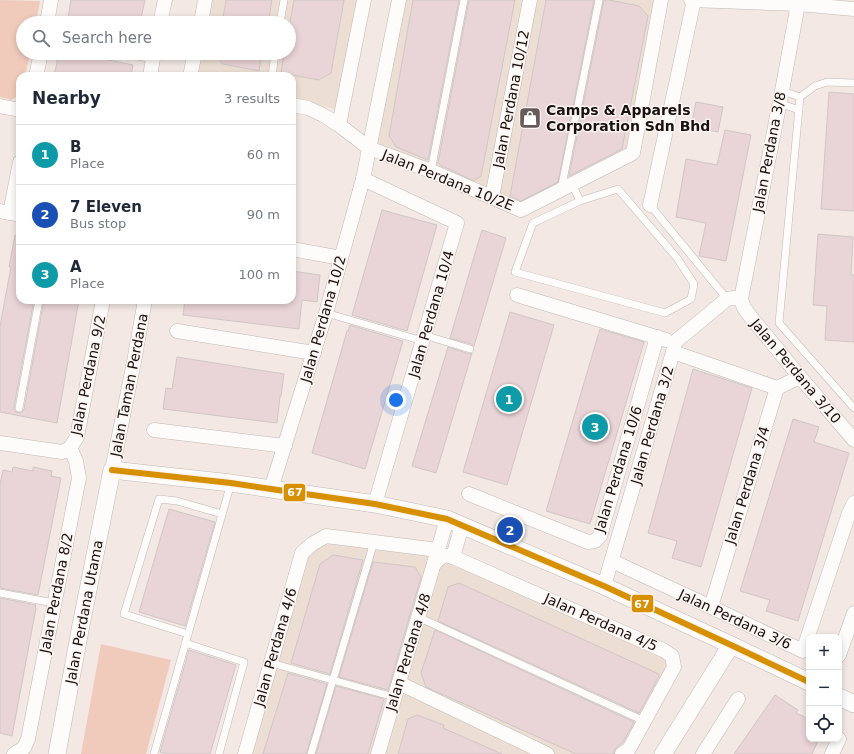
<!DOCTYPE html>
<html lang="en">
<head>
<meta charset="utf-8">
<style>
	body { margin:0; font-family:"DejaVu Sans",sans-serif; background:#f6f6f7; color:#1f2937 }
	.controls { position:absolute; right:12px; bottom:12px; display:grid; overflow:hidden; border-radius:8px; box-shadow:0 2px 6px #0003 }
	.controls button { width:36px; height:36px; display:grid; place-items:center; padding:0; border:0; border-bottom:1px solid #e0e1e3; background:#fff; color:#1f2937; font:20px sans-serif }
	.you { position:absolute; left:396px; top:400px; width:14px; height:14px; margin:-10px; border:3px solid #fff; border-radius:50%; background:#1a73e8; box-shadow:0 0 0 6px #1a73e833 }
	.badge { display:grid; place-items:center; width:26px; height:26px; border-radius:50%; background:#b45309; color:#fff; font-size:13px; font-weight:700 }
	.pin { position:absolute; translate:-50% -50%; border:2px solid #fff; box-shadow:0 1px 4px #0006 }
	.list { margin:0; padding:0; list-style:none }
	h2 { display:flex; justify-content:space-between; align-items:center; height:52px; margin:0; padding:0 16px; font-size:17px }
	h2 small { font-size:13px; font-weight:400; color:#747a83 }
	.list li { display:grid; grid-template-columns:26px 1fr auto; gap:12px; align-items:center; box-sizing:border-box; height:60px; padding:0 16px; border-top:1px solid #e0e1e3 }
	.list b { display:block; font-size:15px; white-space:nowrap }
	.list p { margin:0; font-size:13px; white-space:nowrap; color:#747a83 }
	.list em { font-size:13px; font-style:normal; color:#747a83 }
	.icon { flex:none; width:22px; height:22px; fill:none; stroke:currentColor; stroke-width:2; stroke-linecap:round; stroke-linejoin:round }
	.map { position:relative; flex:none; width:854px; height:754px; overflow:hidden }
	.search { position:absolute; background:#fff; box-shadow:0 2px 6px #0003; left:16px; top:16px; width:280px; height:44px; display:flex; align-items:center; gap:10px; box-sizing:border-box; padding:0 14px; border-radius:22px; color:#747a83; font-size:15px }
	.panel { position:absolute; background:#fff; box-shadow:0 2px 6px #0003; left:16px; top:72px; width:280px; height:232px; border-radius:12px }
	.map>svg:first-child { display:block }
</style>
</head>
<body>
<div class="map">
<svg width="854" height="754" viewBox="0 0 854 754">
	<rect width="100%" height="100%" fill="#f3e8e3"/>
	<g fill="#ecded2">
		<path d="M210,0H358L337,109L292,100V76H195L200,53H289V23H206Z"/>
		<path d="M404,0H655L629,150L520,205L374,144Z"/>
		<path d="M327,542L431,555L666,658L669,665L620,754H250L306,556Z"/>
	</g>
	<g fill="#f0cbbc">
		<path d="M0,0L40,1L36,23H23V53H30L25,76H20V94L11,100L0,97Z"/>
		<path d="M101,644L171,660L146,754H81Z"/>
	</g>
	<g fill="#e9d4d7" stroke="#cfc7c6">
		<path d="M71,0H145L140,23H67Z"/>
		<path d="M226,0H272L268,23H222Z"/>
		<path d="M294,0H344L331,73L319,80L281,73L284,53H289V28Z"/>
		<path d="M413,0H459L428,160L396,147L389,136Z"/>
		<path d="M469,0H515L481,176L474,181L440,165V164L438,163Z"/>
		<path d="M546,0H594L558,182L521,201L510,196Z"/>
		<path d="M604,0H609L639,6L648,16L631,103L622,149L569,176Z"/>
		<path d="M59,53H76L133,65L131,76H54Z"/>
		<path d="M214,53H262L259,71L223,64Z"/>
		<path d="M829,92L854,94V211L821,209Z"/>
		<path d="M696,102L723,107L718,132L691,127Z"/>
		<path d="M725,130L751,135L726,261L699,256L706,223L676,217L686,159L717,165Z"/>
		<path d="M382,210L437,225L407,331L352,315Z"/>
		<path d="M482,230L506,238L474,346L471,344L450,338Z"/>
		<path d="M818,234L853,237L851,275H854V342L825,340L827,306L813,305Z"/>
		<path d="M15,235H20V300H34L14,407V410L16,412L21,413L24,409L44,300H79L57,423L0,412V326L11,267H9Z"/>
		<path d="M292,271L320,275L317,302L302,300L299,329L183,315L185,300H279L292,302Z"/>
		<path d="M510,312L554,325L507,485L463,472Z"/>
		<path d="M350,325L403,341L365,469L312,453L347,331H348Z"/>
		<path d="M600,329L644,342L590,524L546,511Z"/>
		<path d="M448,347L469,354L472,353L436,473L412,466Z"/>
		<path d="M177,357L284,374L281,396H280L277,423L163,409L166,388L172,389Z"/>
		<path d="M693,369L752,388L701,567L672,558L677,541L648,533Z"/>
		<path d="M793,419L819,427L814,442L849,453L798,621L766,611L770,600L740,591Z"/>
		<path d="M13,467L33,471V467L52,471L51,476L61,478L38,595L0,588V484L3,470L12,472Z"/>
		<path d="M169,509L215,522L185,626L139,612Z"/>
		<path d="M333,555L363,560L330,674L291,663L320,564Z"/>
		<path d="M373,562L415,567L421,577L388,690L339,677Z"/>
		<path d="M459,583L659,674V676L639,713L438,621L448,587Z"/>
		<path d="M0,598L36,605L35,608H36L12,736L0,733Z"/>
		<path d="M435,630L634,722L623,742L614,750V754H576L435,691L426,687L421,673Z"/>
		<path d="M189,650L236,665L210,754H167L160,752Z"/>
		<path d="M288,673L327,684L306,754H263Z"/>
		<path d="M336,686L384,699L368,754H316Z"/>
		<path d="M775,695L798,710L796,713L809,719V739H819L812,754H734Z"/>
		<path d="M417,715L444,725L443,728L502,754H398L408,719Z"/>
	</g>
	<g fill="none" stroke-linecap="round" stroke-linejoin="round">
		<g stroke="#c1b8b4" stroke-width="8">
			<g id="service">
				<path d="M280,23L284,0"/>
				<path d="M122,53L153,59"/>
				<path d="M272,76L275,53"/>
				<path d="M854,83L827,82L815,86L800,97L779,323L854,408"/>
				<path d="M782,91L800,97"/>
				<path d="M779,103L799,110"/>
				<path d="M431,171L464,0"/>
				<path d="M572,184L580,201L618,189L677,258L694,284L691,299L665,313L515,272L533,223L580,201"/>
				<path d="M561,190L599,0"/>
				<path d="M650,205L727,299"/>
				<path d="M326,313L423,341"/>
				<path d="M424,335L470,349"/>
				<path d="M19,408L39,300"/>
				<path d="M0,593L54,603"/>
				<path d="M418,617L644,721"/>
				<path d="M188,634L124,614L159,499L177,501L222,514"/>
				<path d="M185,643L244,662L219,754"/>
				<path d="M271,663L394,697"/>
				<path d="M154,754L231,483"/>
				<path d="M311,754L374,542"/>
			</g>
		</g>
		<g stroke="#c1b8b4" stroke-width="15">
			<g id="minor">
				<path d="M691,0L798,4L854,9"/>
				<path d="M798,4L782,91L741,299L744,308L750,316L800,377L854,440"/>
				<path d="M47,23L51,0"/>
				<path d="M160,23L165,0"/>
				<path d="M201,23L205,0"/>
				<path d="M36,76L41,53"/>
				<path d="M150,76L154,53"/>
				<path d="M190,76L195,53"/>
				<path d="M292,105L308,108L323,115L339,125L369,148L431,171L521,210L633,153L661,0"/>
				<path d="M0,106L20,110"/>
				<path d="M339,125L364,0"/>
				<path d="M363,179L457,223L375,504"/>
				<path d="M492,197L530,0"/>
				<path d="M650,205L694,0"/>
				<path d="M0,211L20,215"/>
				<path d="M10,213L20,162"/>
				<path d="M292,249L341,258"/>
				<path d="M517,295L666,340"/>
				<path d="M177,331L314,353"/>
				<path d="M673,352L777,388"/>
				<path d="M154,430L285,446"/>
				<path d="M0,443L62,452L70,448"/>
				<path d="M70,448L77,437L103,300"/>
				<path d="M112,470L134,362L145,300"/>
				<path d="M271,489L326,313L363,179L399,0"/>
				<path d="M469,494L588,542L595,541L600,536L657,337"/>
				<path d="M453,557L462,525"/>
				<path d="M612,561L711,607L803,651L849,513L854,503"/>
				<path d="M434,564C441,557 443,554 453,557L663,650L672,656L674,667L629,749L622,754"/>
				<path d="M604,586L673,352L675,342L727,299L734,298L741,299"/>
				<path d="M711,607L773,401L777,388L800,377"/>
				<path d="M839,655L854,613"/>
				<path d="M399,683L547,754"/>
				<path d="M14,754L24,748L28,739L79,478L76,461L70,448"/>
				<path d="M245,754L302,553L312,544L326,536L438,550"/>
				<path d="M378,754L447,519"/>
				<path d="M703,754L738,699"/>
				<path d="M832,754L839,739"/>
			</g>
		</g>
		<g stroke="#c1b8b4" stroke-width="18">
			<g id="tertiary">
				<path d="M839,697L854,704"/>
				<path d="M57,754L81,625L112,470L231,483L271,489L375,504L447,519L604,586L731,645L809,682"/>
				<path d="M663,754L731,645"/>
			</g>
		</g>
		<use href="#service" stroke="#fdfcfb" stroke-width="7"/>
		<use href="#minor" stroke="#fdfcfb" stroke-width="14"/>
		<use href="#tertiary" stroke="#fdfcfb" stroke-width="17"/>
		<g stroke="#fdf5f2" stroke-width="9">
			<path id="bus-1" d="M112,470L231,483L271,489L375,504L447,519L604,586L731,645L809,682"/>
		</g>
		<use href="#bus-1" stroke="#d69002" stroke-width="6"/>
	</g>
	<defs>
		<g id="shop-square" transform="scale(1.15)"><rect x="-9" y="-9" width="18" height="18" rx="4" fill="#655c59" stroke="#fdf5f2"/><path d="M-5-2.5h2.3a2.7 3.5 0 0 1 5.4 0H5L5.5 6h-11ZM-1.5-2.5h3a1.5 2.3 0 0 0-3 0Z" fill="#fff"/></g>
	</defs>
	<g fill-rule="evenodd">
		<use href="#shop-square" x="530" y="118"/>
	</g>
	<g text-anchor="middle" stroke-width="3" stroke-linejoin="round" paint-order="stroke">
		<g font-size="14" fill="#18110f" stroke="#fdf5f2">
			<text transform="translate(511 99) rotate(-79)" y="5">Jalan Perdana 10/12</text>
			<text transform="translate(769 152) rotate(-79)" y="5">Jalan Perdana 3/8</text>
			<text transform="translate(448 180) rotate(22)" y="5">Jalan Perdana 10/2E</text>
			<text transform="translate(431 314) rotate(-74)" y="5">Jalan Perdana 10/4</text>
			<text transform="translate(323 319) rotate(-74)" y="5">Jalan Perdana 10/2</text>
			<text transform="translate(796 371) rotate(50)" y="5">Jalan Perdana 3/10</text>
			<text transform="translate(88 375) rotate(-78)" y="5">Jalan Perdana 9/2</text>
			<text transform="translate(129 385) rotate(-79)" y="5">Jalan Taman Perdana</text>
			<text transform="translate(652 425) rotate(-74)" y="5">Jalan Perdana 3/2</text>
			<text transform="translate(618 469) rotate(-73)" y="5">Jalan Perdana 10/6</text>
			<text transform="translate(747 485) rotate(-73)" y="5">Jalan Perdana 3/4</text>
			<text transform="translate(56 593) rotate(-79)" y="5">Jalan Perdana 8/2</text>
			<text transform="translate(84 612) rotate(-79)" y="5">Jalan Perdana Utama</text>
			<text transform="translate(735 619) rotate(25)" y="5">Jalan Perdana 3/6</text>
			<text transform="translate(601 622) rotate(24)" y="5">Jalan Perdana 4/5</text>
			<text transform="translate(275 647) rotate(-74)" y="5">Jalan Perdana 4/6</text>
			<text transform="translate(408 652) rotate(-73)" y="5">Jalan Perdana 4/8</text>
		</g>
		<g font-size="14" font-weight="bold" fill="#18110f" stroke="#fdf5f2" text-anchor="start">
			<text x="546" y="115">Camps &amp; Apparels<tspan x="546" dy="16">Corporation Sdn Bhd</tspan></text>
		</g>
	</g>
	<g stroke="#fdf5f2" stroke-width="1.5">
		<rect x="283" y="483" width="23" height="19" rx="4" fill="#d69002"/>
		<rect x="631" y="594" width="23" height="19" rx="4" fill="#d69002"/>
	</g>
	<g font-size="11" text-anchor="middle" font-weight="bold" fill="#fff">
		<text x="295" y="496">67</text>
		<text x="642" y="608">67</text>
	</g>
</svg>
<div class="controls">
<button>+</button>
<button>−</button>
<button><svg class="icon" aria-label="locate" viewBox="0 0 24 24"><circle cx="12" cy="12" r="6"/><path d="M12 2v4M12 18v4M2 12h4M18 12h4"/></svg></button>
</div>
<div class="you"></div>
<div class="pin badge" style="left:509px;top:399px;background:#0f9aa8">1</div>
<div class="pin badge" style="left:510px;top:530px;background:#1a4fb4">2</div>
<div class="pin badge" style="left:595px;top:427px;background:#0f9aa8">3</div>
<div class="search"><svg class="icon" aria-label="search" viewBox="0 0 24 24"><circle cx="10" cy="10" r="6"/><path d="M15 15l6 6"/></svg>Search here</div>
<section class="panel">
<h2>Nearby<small>3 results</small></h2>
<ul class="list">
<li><span class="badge" style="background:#0f9aa8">1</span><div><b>B</b><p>Place</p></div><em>60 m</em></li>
<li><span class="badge" style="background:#1a4fb4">2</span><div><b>7 Eleven</b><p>Bus stop</p></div><em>90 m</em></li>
<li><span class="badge" style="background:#0f9aa8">3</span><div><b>A</b><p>Place</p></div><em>100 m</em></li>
</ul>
</section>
</div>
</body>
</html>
